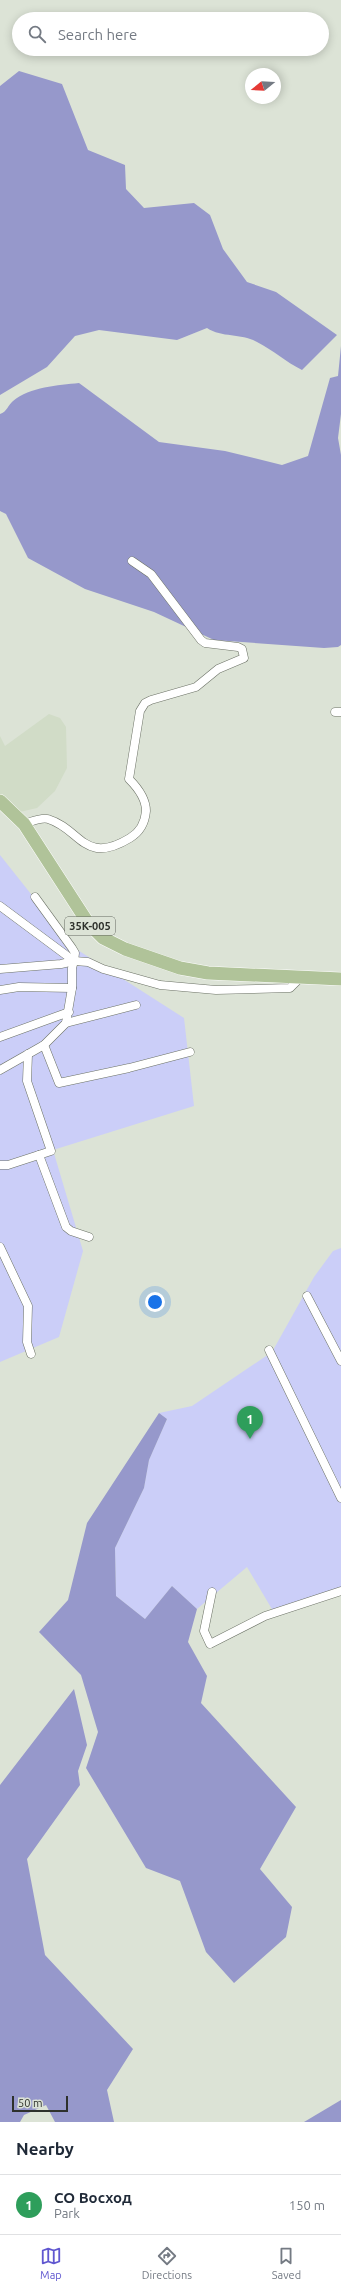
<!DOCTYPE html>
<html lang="en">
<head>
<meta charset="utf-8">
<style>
	body { margin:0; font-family:Ubuntu,sans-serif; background:#f6f6f7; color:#1f2937 }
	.compass { position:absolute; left:245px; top:68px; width:36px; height:36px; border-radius:50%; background:#fff; box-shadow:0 2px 10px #0003; rotate:252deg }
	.scale { position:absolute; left:12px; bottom:10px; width:56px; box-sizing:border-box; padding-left:4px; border:2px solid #2e312c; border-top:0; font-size:11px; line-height:14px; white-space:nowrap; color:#2e312c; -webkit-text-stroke:3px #dce3d6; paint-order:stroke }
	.you { position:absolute; left:155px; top:1302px; width:14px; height:14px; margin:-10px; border:3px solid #fff; border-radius:50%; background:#1a73e8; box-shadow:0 0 0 6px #1a73e833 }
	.badge { display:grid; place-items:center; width:26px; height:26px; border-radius:50%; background:#6057d0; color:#fff; font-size:13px; font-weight:700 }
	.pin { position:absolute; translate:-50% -33px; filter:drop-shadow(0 1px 2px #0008) }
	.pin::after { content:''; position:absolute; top:21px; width:14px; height:12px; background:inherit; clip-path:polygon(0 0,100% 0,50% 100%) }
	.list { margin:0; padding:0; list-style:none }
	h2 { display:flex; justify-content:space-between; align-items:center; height:52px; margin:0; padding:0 16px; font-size:17px }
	h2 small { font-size:13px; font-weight:400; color:#747a83 }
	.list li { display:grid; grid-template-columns:26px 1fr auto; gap:12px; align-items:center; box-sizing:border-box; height:60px; padding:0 16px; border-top:1px solid #e0e1e3 }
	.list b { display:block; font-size:15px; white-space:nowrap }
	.list p { margin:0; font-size:13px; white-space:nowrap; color:#747a83 }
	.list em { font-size:13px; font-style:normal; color:#747a83 }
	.icon { flex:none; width:22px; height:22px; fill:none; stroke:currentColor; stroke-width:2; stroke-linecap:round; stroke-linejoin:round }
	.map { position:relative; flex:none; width:341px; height:2122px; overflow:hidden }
	.search { position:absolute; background:#fff; box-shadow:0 2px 10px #0003; left:12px; right:12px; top:12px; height:44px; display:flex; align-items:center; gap:10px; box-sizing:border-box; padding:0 14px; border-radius:22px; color:#747a83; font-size:15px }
	.sheet { height:112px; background:#fff }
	nav { display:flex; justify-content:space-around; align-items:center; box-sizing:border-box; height:56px; border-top:1px solid #e0e1e3; background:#fff; font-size:11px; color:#747a83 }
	nav a { display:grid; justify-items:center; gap:2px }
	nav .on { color:#6057d0 }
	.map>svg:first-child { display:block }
</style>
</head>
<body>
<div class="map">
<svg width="341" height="2122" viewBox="0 0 341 2122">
	<rect width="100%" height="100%" fill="#dce3d6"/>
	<path fill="#d1dcc7" d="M49,714L60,718L66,727L67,768L55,791L37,808L15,813L0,799V736L5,746Z"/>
	<g fill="#cbcef8">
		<path d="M0,855L73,947L184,1018L194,1106L53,1150L83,1251L59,1337L0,1362Z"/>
		<path d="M341,1248V1590L276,1616L247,1567L197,1609L172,1586L145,1619L116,1596L115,1548L144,1488L149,1460L167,1419L159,1413L192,1406L272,1352L314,1277L333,1251Z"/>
	</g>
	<g fill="#9698cb">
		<path d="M19,71L62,84L88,150L125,165L126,189L144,208L194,203L210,215L223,249L247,282L276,292L337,335L302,370C286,362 273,350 257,342C242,333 222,338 207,328L177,340L99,330L75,336L47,367L0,395V86Z"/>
		<path d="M341,346V414L338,438L341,455V645L338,647L324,648L214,640L154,612L85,589L28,558L6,514L0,511V414C7,412 8,405 13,401C30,387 58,385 79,383L159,442L225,451L282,465L308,456L330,378L338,376Z"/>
		<path d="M159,1413L167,1419L149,1460L144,1488L115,1548L116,1596L145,1619L172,1586L197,1609L188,1642L207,1676L201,1703L296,1807L260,1869L292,1907L286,1937L234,1983L206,1952L180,1881L146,1868L86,1768L98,1732L81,1675L39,1632L68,1600L87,1523Z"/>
		<path d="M74,1689L87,1745L78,1771L80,1785L27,1859L45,1955L133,2049L107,2090L114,2122H55L46,2105L24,2115L20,2122H0V1785Z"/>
		<path d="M341,2100V2122H304Z"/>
	</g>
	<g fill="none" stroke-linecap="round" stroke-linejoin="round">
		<g stroke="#6c7266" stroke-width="9">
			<g id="street">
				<path d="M335,712H341"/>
				<path d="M24,824C31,822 41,817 48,819C81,829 84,866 130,838C140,832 145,823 146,811C146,798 137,787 129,779L140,711L145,703L151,700L196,687L218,669L244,658L242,649L238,647L205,643L201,640L151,574L132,561"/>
				<path d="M35,897L72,948L75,953L74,961"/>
				<path d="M0,906L74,961"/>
				<path d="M0,969L61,964L74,961"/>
				<path d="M0,990L19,987L72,988V968L74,961L88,962L103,969L160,985L216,990L290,988L301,977"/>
				<path d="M66,1023L136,1005"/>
				<path d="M0,1037L69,1012"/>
				<path d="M44,1045L59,1083L129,1068L190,1052"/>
				<path d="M0,1070L44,1045L66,1023L72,988"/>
				<path d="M39,1155L66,1227L71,1231L89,1237"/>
				<path d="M0,1165H8L51,1151L27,1081L28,1054"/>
				<path d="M0,1247L28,1306L27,1342L31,1354"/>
				<path d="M307,1296L341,1361"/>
				<path d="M269,1350L341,1498"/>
				<path d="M212,1592L204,1631L210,1644L265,1616L341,1591"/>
			</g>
		</g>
		<g stroke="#fff" stroke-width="14">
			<path id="primary" d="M0,801L24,824L88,923L103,938L125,949L180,968L208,973L341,979"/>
		</g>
		<use href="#street" stroke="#fff" stroke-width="8"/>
		<use href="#primary" stroke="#b0c399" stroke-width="13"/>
	</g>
	<g text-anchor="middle" stroke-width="3" stroke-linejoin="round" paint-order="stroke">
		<rect fill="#dce3d6" stroke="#62665f" stroke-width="1" x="65" y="917" width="50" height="18" rx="3"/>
		<g font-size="11" font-weight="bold" fill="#2e312c">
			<text x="90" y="930">35К-005</text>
		</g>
	</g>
</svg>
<svg class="compass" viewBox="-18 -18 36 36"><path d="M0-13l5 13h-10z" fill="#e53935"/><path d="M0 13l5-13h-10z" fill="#747a83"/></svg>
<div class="scale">50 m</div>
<div class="you"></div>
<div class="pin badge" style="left:250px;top:1439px;background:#2e9e5b">1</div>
<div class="search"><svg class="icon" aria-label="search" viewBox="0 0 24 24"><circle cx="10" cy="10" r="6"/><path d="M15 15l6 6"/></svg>Search here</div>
</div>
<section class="sheet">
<h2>Nearby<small></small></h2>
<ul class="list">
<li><span class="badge" style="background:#2e9e5b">1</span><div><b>СО Восход</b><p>Park</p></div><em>150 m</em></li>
</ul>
</section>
<nav>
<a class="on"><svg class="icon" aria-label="map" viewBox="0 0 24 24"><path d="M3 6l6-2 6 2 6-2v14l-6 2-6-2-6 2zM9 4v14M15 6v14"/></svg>Map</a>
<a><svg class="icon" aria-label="directions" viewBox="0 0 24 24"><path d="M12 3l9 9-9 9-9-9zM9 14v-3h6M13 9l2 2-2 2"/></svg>Directions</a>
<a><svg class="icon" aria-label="saved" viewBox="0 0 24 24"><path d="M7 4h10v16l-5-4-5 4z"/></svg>Saved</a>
</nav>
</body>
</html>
